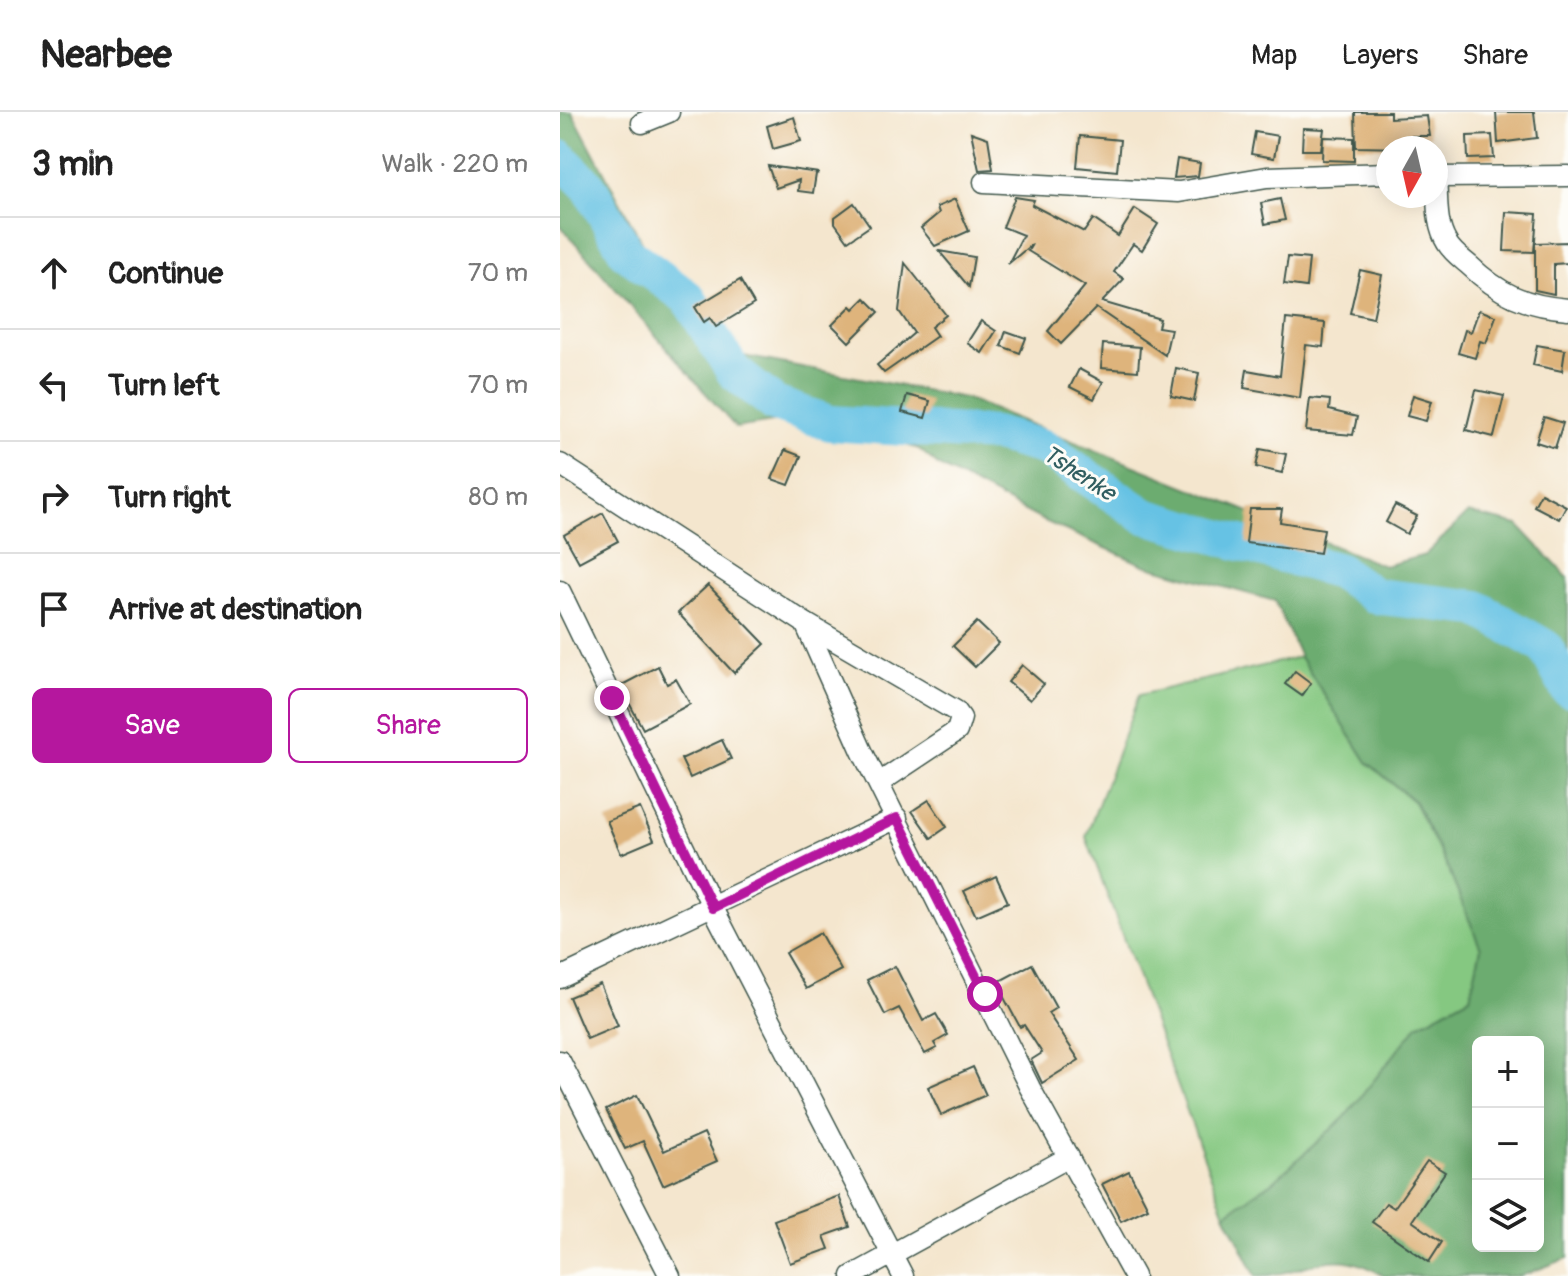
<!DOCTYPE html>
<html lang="en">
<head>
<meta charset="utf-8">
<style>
	body { margin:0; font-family:Pangolin,sans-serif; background:#f6f6f6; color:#222 }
	.controls { position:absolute; right:24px; bottom:24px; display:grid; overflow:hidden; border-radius:12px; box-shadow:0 4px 20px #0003 }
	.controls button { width:72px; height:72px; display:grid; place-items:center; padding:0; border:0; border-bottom:2px solid #e0e0e0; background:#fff; color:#222; font:40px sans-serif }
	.compass { position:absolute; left:816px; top:24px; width:72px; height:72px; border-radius:50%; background:#fff; box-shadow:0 4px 20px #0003; rotate:188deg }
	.stop { position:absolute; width:24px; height:24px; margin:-18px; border:6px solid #b5179e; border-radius:50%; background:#fff }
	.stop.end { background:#b5179e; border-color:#fff; box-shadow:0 2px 8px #0008 }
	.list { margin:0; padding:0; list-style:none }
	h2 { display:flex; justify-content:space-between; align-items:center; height:104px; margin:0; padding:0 32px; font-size:34px }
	h2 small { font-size:26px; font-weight:400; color:#767676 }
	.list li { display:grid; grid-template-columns:52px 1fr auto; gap:24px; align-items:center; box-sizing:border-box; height:112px; padding:0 32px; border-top:2px solid #e0e0e0 }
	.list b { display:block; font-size:30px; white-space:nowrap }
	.list em { font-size:26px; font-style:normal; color:#767676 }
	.actions { display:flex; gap:16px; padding:24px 32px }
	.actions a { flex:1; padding:18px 0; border:2px solid #b5179e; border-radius:12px; text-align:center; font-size:28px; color:#b5179e }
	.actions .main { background:#b5179e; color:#fff }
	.icon { flex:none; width:44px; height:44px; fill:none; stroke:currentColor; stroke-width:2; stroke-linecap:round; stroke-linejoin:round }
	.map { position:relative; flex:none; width:1008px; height:1164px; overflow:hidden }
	header { display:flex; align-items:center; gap:48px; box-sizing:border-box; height:112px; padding:0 40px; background:#fff; border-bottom:2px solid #e0e0e0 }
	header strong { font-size:38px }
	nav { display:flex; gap:44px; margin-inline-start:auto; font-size:28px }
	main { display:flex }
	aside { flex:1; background:#fff }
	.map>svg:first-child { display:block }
</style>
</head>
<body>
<header>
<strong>Nearbee</strong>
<nav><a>Map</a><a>Layers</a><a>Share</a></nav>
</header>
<main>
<aside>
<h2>3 min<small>Walk · 220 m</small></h2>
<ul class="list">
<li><svg class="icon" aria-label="ahead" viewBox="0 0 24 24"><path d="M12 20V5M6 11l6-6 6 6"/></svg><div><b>Continue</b></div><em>70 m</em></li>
<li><svg class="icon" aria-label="left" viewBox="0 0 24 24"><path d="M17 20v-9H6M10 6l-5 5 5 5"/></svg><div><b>Turn left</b></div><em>70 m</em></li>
<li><svg class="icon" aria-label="right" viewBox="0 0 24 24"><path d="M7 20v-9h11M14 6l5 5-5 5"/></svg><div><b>Turn right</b></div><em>80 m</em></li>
<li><svg class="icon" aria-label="arrive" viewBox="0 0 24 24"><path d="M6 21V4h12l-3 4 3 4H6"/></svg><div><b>Arrive at destination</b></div></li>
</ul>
<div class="actions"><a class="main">Save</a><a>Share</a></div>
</aside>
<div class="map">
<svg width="1008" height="1164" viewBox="0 0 1008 1164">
	<rect width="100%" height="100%" fill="#fdfcf7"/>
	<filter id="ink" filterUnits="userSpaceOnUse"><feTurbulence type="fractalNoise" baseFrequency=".0125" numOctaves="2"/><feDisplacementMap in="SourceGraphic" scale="16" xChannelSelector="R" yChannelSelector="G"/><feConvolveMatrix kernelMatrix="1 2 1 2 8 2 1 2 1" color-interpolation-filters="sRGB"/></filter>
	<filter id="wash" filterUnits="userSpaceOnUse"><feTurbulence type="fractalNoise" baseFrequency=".006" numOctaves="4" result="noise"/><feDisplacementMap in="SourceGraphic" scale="32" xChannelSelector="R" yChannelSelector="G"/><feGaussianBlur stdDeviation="1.8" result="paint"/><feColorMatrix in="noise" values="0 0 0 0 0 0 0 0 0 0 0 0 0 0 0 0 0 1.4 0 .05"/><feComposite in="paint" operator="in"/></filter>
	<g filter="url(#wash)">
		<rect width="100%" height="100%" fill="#f4e6ce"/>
		<path fill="#85c881" stroke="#52825a" stroke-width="2" d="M740,545L807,650L854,690L887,754L921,836L910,885L858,913L784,1006L714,1069L665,1102L526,725L579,583Z"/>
		<path fill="#6cac6f" stroke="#467452" stroke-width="2" fill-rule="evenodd" d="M0,0H12L114,191L168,241L405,286L824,454L865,443L908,401L958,413L1008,466V1146L961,1164H824C769,1129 747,1164 696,1164L665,1102L714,1069L784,1006L858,913L910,885L921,836L887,754L855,690L807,650L740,545L715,489L584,453L480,407L379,354L359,337L334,329L231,307L176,316L0,113ZM918,930H978V1134H918Z"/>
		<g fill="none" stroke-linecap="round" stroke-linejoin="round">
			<path stroke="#66c2e4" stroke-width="36" d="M0,46L29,75L67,141L128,186L174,260L215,292L270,311L435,322L483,335L585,404L779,459L815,484L917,496L985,535L1008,577"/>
		</g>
		<g id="blocks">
			<g fill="#deb47b">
				<path d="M795,0H830V6L867,4L870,24H846L845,36L796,35Z"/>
				<path d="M936,0H974L977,26L938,31Z"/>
				<path d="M234,5L241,29L213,37L207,14Z"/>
				<path d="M743,16L764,17L761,38H742Z"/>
				<path d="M411,20L428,26L433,57L419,58Z"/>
				<path d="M695,20L718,24L714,46L691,42Z"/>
				<path d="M932,23L934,46L908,47L907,24Z"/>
				<path d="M520,24L560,28L557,59L517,55Z"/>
				<path d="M763,25L794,26V49L762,48Z"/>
				<path d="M617,47L640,51L638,64L614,66Z"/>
				<path d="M208,54L259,61L256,62L253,81L238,79L239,68L216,76Z"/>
				<path d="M455,85L474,88L472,93L524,120L533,107L558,124L575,97L598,112L582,138L573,132L554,160L564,167L542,190L600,207L598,215L611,217L605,243L536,196L501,232L488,219L525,174L468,139L472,132L448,152L463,123L443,115Z"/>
				<path d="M395,87L409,119L375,134L361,116L379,101L377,95Z"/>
				<path d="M720,87L725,108L705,112L701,91Z"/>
				<path d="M294,91L310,114L288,129L275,111V105Z"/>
				<path d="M946,100L977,102L974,140L944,139Z"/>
				<path d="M1008,130V151L994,152V182L975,178V131Z"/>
				<path d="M379,139L414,145L409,175Z"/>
				<path d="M728,145L749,147L746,175L724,172Z"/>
				<path d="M345,151L386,203L371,215L377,224L324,261L317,253L354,221L339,199Z"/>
				<path d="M800,158L822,163L813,206L790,201Z"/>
				<path d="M180,168L194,192L156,215L150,206L144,210L135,195Z"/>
				<path d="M305,186L319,200L289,230L272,213L291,194L294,197Z"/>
				<path d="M919,198L936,204L926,231L920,229L915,246L898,241L905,218L911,220Z"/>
				<path d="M726,207L765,211L763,235L746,233L740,286L684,276L687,258L720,264Z"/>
				<path d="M421,209L436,219L422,241L407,231Z"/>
				<path d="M446,219L466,226L460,241L441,234Z"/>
				<path d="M543,232L580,235L578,259L541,256Z"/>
				<path d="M977,233L1005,238L1002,259L973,253Z"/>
				<path d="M616,256L639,261L634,289L611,284Z"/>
				<path d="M519,257L543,270L534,287L510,275Z"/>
				<path d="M916,278L944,284L934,325L906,318Z"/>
				<path d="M347,283L370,289L365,306L342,300Z"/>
				<path d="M853,283L872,289L866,309L847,304Z"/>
				<path d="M750,286L770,288L769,298L797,305L793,323L746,319Z"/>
				<path d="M984,305L1003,311L995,336L976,330Z"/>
				<path d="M700,337L726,342L722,361L696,355Z"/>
				<path d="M225,338L241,344L229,373L212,367Z"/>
				<path d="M981,381L1006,394L999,407L974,394Z"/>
				<path d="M835,393L857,404L847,422L826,410Z"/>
				<path d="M690,397H722L720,410L764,417L760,441L686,431Z"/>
				<path d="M43,401L58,429L19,450L4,423Z"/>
				<path d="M148,473L205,532L174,561L118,501Z"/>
				<path d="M417,510L439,531L415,555L393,534Z"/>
				<path d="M462,553L484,572L470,588L448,570Z"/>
				<path d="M98,554L107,572L116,567L130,592L83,617L60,574Z"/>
				<path d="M735,559L751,571L742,584L725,572Z"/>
				<path d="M162,628L171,647L130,666L121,647Z"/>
				<path d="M369,688L387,715L371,726L352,699Z"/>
				<path d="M80,696L94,728L61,742L47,709Z"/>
				<path d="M436,764L448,790L416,804L404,779Z"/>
				<path d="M260,821L281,858L246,877L225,841Z"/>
				<path d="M472,852L496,896L488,901L519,948L482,971L471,948L482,941L464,913L460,915L436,871Z"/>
				<path d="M335,854L363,909L376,902L388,923L374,931L377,936L365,942L339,896L325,903L307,868Z"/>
				<path d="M40,872L58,914L27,927L9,885Z"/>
				<path d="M413,955L426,983L381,1003L368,975Z"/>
				<path d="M77,983L104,1039L144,1021L157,1049L103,1073L83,1029L65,1037L46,998Z"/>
				<path d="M867,1049L885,1060L852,1109L882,1130L869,1150L812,1110L826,1091L834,1096Z"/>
				<path d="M569,1059L588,1096L561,1109L542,1072Z"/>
				<path d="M279,1084L290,1115L264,1124L269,1137L230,1151L214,1108Z"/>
			</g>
		</g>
	</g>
	<g filter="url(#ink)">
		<use href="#blocks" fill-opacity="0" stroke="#3f564b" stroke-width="2"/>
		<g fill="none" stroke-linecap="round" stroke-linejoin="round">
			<g stroke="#3f564b" stroke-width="23">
				<g id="minor">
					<path d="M82,11L109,0"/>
					<path d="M876,65C878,86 875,112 887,131C892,140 902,147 909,153C939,182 966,194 1008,197"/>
					<path d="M876,65L1008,64"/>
					<path d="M424,70L619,80L707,65L828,61"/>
					<path d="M0,352L245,511L396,599L401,606L397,619L319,671"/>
					<path d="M0,479L153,796L343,1164"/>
					<path d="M245,511L302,639L470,976L574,1164"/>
					<path d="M0,866L337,706"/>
					<path d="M0,949L110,1164"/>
					<path d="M292,1164L509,1045"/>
				</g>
			</g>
			<use href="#minor" stroke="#fff" stroke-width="20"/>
		</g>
	</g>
	<g fill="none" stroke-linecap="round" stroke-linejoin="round" filter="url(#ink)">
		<path stroke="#b5179e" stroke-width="10" d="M52,586L153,796L337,706L425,882"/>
	</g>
	<g text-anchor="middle" stroke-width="6" stroke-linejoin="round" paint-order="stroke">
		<g font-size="24" font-style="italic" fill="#315e60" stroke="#fdfcf7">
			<text transform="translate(519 361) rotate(33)" y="8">Tshenke</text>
		</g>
	</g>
</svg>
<div class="controls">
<button>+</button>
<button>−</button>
<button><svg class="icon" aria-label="layers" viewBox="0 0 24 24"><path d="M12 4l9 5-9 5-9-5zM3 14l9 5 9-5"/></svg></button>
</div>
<svg class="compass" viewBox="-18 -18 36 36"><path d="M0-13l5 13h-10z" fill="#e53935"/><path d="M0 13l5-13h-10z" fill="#767676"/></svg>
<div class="stop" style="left:425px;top:882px"></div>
<div class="stop end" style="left:52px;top:586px"></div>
</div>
</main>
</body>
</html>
